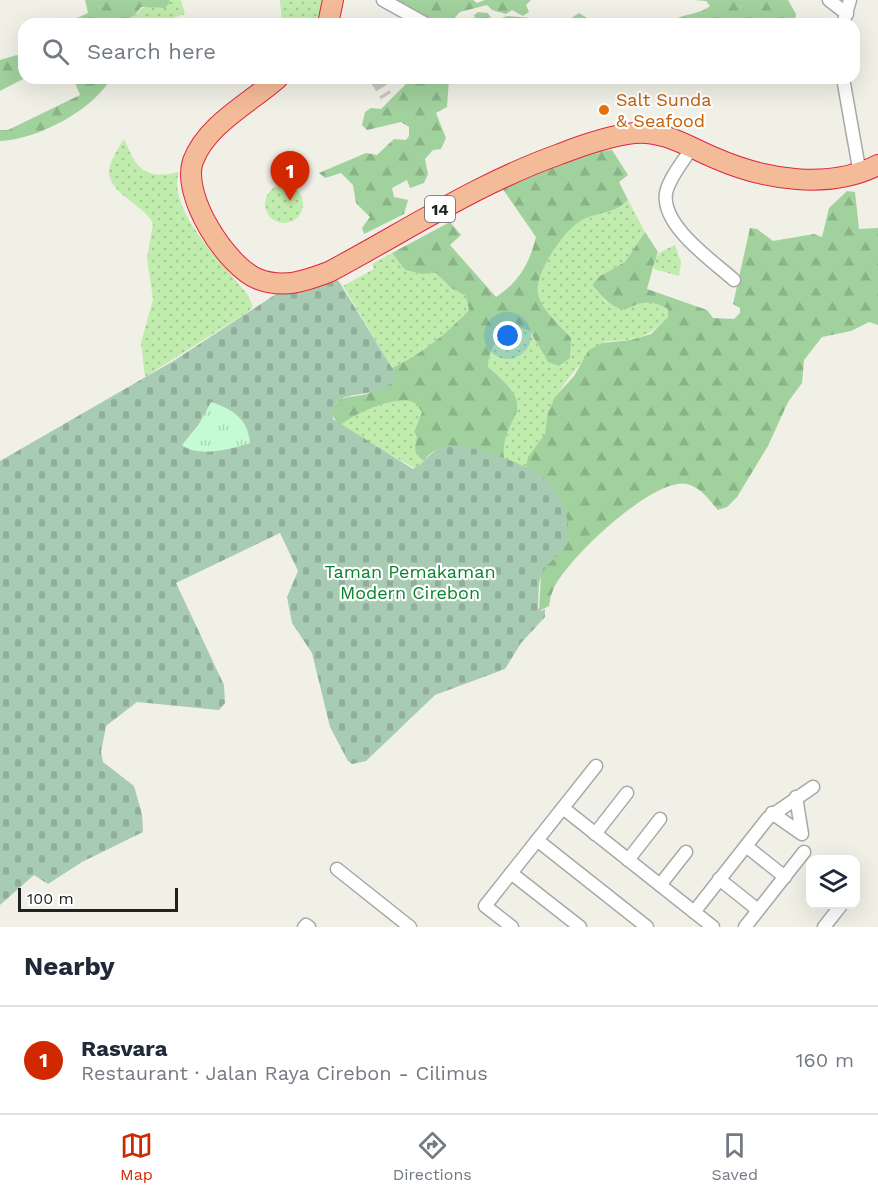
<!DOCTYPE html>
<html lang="en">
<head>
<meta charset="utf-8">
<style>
	body { margin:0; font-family:"Work Sans",sans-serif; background:#f6f6f7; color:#1f2937 }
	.controls { position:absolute; right:18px; bottom:18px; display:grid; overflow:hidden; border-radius:12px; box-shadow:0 6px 24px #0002 }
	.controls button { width:54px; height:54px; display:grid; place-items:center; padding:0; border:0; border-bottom:2px solid #e0e1e3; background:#fff; color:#1f2937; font:30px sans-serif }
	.scale { position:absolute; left:18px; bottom:15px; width:160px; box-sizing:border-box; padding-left:6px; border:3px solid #212121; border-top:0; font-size:16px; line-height:21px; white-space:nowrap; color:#212121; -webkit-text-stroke:4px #fff; paint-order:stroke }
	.you { position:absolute; left:508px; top:336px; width:21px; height:21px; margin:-15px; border:4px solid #fff; border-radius:50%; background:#1a73e8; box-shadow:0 0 0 9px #1a73e833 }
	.badge { display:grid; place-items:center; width:39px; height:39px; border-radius:50%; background:#d22800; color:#fff; font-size:20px; font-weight:700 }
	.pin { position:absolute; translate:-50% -50px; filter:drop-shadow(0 2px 3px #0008) }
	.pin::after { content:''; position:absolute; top:32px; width:21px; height:18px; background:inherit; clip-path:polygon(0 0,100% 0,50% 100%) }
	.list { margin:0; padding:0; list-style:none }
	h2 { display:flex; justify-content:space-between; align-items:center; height:78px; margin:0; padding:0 24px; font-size:26px }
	h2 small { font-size:20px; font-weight:400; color:#747a83 }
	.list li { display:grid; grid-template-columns:39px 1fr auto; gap:18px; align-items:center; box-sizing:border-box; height:108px; padding:0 24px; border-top:2px solid #e0e1e3 }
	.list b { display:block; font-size:22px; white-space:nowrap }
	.list p { margin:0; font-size:20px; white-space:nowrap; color:#747a83 }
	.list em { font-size:20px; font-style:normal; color:#747a83 }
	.icon { flex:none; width:33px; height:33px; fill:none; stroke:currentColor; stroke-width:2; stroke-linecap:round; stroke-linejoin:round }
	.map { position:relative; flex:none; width:878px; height:927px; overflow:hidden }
	.search { position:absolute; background:#fff; box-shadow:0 6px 24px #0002; left:18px; right:18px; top:18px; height:66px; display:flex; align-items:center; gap:15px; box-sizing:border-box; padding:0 21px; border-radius:18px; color:#747a83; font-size:22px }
	.sheet { height:186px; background:#fff }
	nav { display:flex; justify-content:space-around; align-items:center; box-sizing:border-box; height:84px; border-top:2px solid #e0e1e3; background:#fff; font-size:16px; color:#747a83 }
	nav a { display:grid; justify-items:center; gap:3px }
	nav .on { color:#d22800 }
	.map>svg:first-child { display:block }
</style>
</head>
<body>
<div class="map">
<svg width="878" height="927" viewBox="0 0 878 927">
	<defs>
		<pattern id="grass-dots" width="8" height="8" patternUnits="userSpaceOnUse" patternTransform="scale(1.5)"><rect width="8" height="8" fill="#c0ecad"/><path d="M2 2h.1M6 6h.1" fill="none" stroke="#a5ca95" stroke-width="1.8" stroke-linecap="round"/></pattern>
		<pattern id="forest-firs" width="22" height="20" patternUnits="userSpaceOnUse" patternTransform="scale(1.5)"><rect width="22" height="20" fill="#a1d19c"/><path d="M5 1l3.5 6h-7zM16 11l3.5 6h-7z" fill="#8ab386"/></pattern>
		<pattern id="cemetery-stones" width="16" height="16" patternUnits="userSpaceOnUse" patternTransform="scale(1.5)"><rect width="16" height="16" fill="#a8cbb4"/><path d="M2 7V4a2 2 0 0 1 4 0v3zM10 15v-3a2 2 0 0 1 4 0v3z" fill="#90ae9a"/></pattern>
		<pattern id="park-tufts" width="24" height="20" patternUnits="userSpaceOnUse" patternTransform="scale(1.5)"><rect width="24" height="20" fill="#c5fbd4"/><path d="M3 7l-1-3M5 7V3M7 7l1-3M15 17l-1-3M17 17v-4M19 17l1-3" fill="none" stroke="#a9d7b6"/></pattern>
	</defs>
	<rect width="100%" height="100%" fill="#f1f0e7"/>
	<g fill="url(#grass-dots)">
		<path d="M169,0H181L185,14L164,21V24H120C125,19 129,19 134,16C143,8 144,5 157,8Z"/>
		<path d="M280,0H322L321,14L314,24H282Z"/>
		<path d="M124,139C137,169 144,180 179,172C166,210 225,266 247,294L253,306L249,311L145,377L141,343L153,299L147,258L153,224C146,205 101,191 110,165C113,156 119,147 124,139Z"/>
		<circle cx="284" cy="204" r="19"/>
		<path d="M628,200L645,232L625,262L600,276L592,285L606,302L625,310C640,301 652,300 668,309V317C655,330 644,339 625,340C618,341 608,340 602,343C589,350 553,396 549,411C546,418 549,426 546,433C540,447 529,453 526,469L504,459C500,411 546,415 488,367C489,345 499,337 518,327L530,331L548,362L571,338C560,325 541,310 538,293C534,274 565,229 582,220C600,211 613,215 628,200Z"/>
		<path d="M675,245L681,263L679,276L654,269C651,255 664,250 675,245Z"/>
		<path d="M392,253L405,270L422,274L436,273L451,288L466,296L469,310C445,335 423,353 392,368L343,286L374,269L372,264Z"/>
		<path d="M405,399L415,402L422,412L414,432L417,437V455L424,461L416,469L340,426C352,413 388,401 405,399Z"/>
	</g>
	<g fill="url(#forest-firs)">
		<path d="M85,0H169L170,2L165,8L141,7C127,30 98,24 74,24L75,19L88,13Z"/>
		<path d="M389,0H473L477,3L485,0H531L526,5L529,12L523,16L512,10L506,14L492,10L487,5L460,12L452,21L475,19L474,15L478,12L488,13L493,21L507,16L567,21L579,13L596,24H416Z"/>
		<path d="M695,0H788L796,14L795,24H752L746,21L734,24H667C680,13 697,16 710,6L706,1Z"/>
		<path d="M17,55L24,61L25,78L0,91V60Z"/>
		<path d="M73,78H111C94,110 36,140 0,141V130H8L80,95Z"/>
		<path d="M404,78H449L447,107L436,113L446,138L441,149L433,150L425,159L428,174L424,183L410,188L407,180L392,188L394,197L408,200L404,214L364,234L362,228L370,217L356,203L353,185L341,173L325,178L319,173L366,153L377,155L394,139L406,140L409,136V127L401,122L367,130L362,125L365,112L371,108L381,109L405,85Z"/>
		<path d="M612,150L628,175L619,182L628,200C613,215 600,211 582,220C565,229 534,274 538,293C541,310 560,325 571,338L570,358L559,366L548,362L530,331L518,327C499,337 489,345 488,367C546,415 500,411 504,459C481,451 441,434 424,461C414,454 414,449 417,437L414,432L422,412C419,408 417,404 413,402C398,394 350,415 340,426L331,414C333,395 351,398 366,394C376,391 387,382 396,376L392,368C423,353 445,335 469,310L466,296L451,288L436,273L422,274L405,270L392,253L450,222L461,235L450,245L496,297C520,281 529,264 536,237L502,188L586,152Z"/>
		<path d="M847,191L855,192L859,229L878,228V325L869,322L851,331L822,337L804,360L802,383L788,402L768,446L737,497L727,507L718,510C708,499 702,488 687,484C654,476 560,564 552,593C550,597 550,601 549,606L539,611L541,574L568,525C561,498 552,481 526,469L528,457L545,434L548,412L555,397L574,376L589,350L602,343L631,340L651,334L668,317V309C652,300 640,301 625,310C608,306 603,297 592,285L600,276L625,262L645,232L658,252C653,264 651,276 647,289L707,310L713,318L734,319L740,313V308L733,304L750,228L757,229L773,241L814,234L822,237L829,208Z"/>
	</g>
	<path fill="url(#cemetery-stones)" d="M338,280L397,376C381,402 342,386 332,409L333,419L413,469C424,464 430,451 442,447C465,440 529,465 547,480C561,491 571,521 568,539C565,553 549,560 543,572C537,582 539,597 538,609L541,611L545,609V617L521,643L505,669L435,695L366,761L352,764L348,761L330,727L312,653L292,623L287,597L298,571L280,533L176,583L224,685L225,703L219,710L137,702L106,726L101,752L103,762L134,786L142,814L143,832L82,862L48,884L34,875L0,905V461L175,360L276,294L304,292Z"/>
	<path fill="url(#park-tufts)" d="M211,402C232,409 248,418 250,443C232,449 198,458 182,445L199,424Z"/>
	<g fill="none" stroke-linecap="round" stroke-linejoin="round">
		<path stroke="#c7c7bf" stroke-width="12" stroke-dasharray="12 6" stroke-linecap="butt" d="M375,78L386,96"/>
		<g stroke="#a8a8a8" stroke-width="15">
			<g id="minor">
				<path d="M383,0L426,24"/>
				<path d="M829,0L847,14"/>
				<path d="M843,24L850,0"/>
				<path d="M843,78L860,174"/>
				<path d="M692,148C684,160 669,178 666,193C661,226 713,261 734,280"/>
				<path d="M563,808L713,927"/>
				<path d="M772,813L802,834L796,797"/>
				<path d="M595,834L627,793"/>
				<path d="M537,840L647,927"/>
				<path d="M746,846L785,877"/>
				<path d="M628,860L660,819"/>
				<path d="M337,869L410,927"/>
				<path d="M511,873L580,927"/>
				<path d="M719,879L758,910"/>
				<path d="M660,885L686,852"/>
				<path d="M694,912L768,818L813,787"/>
				<path d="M304,927L306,925L309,927"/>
				<path d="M512,927L485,906L596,766"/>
				<path d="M745,927L804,852"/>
				<path d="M824,927L842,904"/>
			</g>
		</g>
		<g stroke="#df2541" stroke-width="22">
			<g id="trunk">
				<path d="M328,24L333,0"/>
				<path d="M278,78C250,103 207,124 193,161C181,195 226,266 258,279C284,289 305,281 329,272C406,231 478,183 560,154C583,145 609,136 634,133C663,130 689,147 715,158C765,180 829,190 878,165"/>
			</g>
		</g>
		<use href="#minor" stroke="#fff" stroke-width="12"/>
		<use href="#trunk" stroke="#f4bb98" stroke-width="20"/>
	</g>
	<circle fill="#e8710a" stroke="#fff" stroke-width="2" cx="604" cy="110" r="6"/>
	<g text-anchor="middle" stroke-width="4.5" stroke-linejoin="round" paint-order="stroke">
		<rect fill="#fff" stroke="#646464" stroke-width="1.5" x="425" y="196" width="30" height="26" rx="4.5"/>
		<g font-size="16" font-weight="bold" fill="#212121">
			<text x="440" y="215">14</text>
		</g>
		<g font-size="18" fill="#c56008" stroke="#fff" text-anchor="start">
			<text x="616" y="106">Salt Sunda<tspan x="616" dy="21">&amp; Seafood</tspan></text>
		</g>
		<g font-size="18" fill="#0a842b" stroke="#fff">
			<text x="410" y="578">Taman Pemakaman<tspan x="410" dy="21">Modern Cirebon</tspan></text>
		</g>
	</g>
</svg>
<div class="controls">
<button><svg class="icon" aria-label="layers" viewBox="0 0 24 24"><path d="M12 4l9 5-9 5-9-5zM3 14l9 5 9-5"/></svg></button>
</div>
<div class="scale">100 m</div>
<div class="you"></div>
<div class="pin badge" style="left:290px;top:201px">1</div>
<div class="search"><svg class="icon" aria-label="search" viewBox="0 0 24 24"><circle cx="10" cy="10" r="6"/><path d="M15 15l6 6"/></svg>Search here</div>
</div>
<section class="sheet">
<h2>Nearby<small></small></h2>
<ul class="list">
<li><span class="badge">1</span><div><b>Rasvara</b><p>Restaurant · Jalan Raya Cirebon - Cilimus</p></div><em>160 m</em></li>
</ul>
</section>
<nav>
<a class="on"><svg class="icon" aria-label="map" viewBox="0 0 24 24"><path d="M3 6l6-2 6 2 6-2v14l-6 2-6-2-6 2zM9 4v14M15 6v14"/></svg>Map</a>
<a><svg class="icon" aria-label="directions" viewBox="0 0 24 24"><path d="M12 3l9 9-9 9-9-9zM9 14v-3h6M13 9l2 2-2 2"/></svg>Directions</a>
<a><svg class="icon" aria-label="saved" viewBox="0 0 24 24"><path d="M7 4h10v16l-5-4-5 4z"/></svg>Saved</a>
</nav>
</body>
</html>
